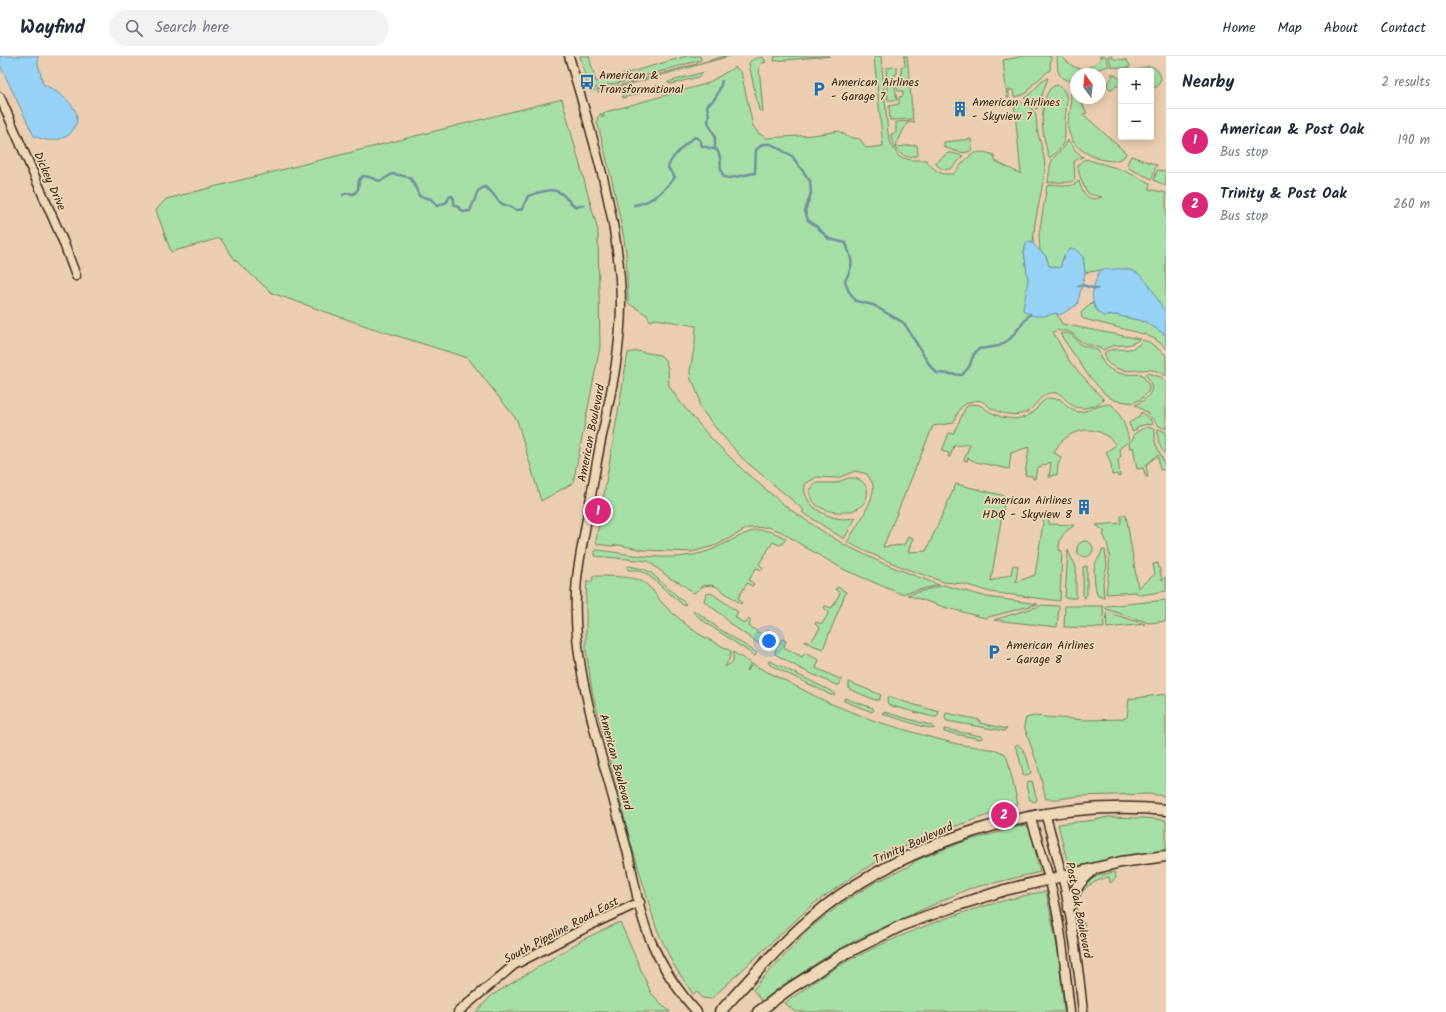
<!DOCTYPE html>
<html lang="en">
<head>
<meta charset="utf-8">
<style>
	body { margin:0; font-family:Kalam,sans-serif; background:#f2f2f3; color:#1f2937 }
	.controls { position:absolute; right:12px; top:12px; display:grid; overflow:hidden; border-radius:4px; box-shadow:0 2px 10px #0003 }
	.controls button { width:36px; height:36px; display:grid; place-items:center; padding:0; border:0; border-bottom:1px solid #e0e1e3; background:#fff; color:#1f2937; font:20px sans-serif }
	.compass { position:absolute; left:1070px; top:12px; width:36px; height:36px; border-radius:50%; background:#fff; box-shadow:0 2px 10px #0003; rotate:345deg }
	.you { position:absolute; left:769px; top:585px; width:14px; height:14px; margin:-10px; border:3px solid #fff; border-radius:50%; background:#1a73e8; box-shadow:0 0 0 6px #1a73e833 }
	.badge { display:grid; place-items:center; width:26px; height:26px; border-radius:50%; background:#db2777; color:#fff; font-size:13px; font-weight:700 }
	.pin { position:absolute; translate:-50% -50%; border:2px solid #fff; box-shadow:0 1px 4px #0006 }
	.list { margin:0; padding:0; list-style:none }
	h2 { display:flex; justify-content:space-between; align-items:center; height:52px; margin:0; padding:0 16px; font-size:17px }
	h2 small { font-size:13px; font-weight:400; color:#747a83 }
	.list li { display:grid; grid-template-columns:26px 1fr auto; gap:12px; align-items:center; box-sizing:border-box; height:64px; padding:0 16px; border-top:1px solid #e0e1e3 }
	.list b { display:block; font-size:15px; white-space:nowrap }
	.list p { margin:0; font-size:13px; white-space:nowrap; color:#747a83 }
	.list em { font-size:13px; font-style:normal; color:#747a83 }
	.icon { flex:none; width:22px; height:22px; fill:none; stroke:currentColor; stroke-width:2; stroke-linecap:round; stroke-linejoin:round }
	.map { position:relative; flex:none; width:1166px; height:956px; overflow:hidden }
	header { display:flex; align-items:center; gap:24px; box-sizing:border-box; height:56px; padding:0 20px; background:#fff; border-bottom:1px solid #e0e1e3 }
	header strong { font-size:19px }
	nav { display:flex; gap:22px; margin-inline-start:auto; font-size:14px }
	.search { width:280px; height:36px; background:#f2f2f3; display:flex; align-items:center; gap:10px; box-sizing:border-box; padding:0 14px; border-radius:22px; color:#747a83; font-size:15px }
	main { display:flex }
	aside { flex:1; background:#fff }
	.map>svg:first-child { display:block }
</style>
</head>
<body>
<header>
<strong>Wayfind</strong>
<div class="search"><svg class="icon" aria-label="search" viewBox="0 0 24 24"><circle cx="10" cy="10" r="6"/><path d="M15 15l6 6"/></svg>Search here</div>
<nav><a>Home</a><a>Map</a><a>About</a><a>Contact</a></nav>
</header>
<main>
<div class="map">
<svg width="1166" height="956" viewBox="0 0 1166 956">
	<rect width="100%" height="100%" fill="#ebceb1"/>
	<filter id="ink" filterUnits="userSpaceOnUse"><feTurbulence type="fractalNoise" baseFrequency=".025" numOctaves="2"/><feDisplacementMap in="SourceGraphic" scale="8" xChannelSelector="R" yChannelSelector="G"/><feConvolveMatrix kernelMatrix="1 2 1 2 8 2 1 2 1" color-interpolation-filters="sRGB"/></filter>
	<g filter="url(#ink)">
		<g fill="#a5dfa5" stroke="#708462">
			<path d="M580,0H589L596,26L687,0H700L701,4L627,25L595,32V34L591,36L588,31Z"/>
			<path d="M725,0H730L598,37L597,34L621,29Z"/>
			<path d="M775,0H830L774,5Z"/>
			<path d="M874,0H881L888,78L891,88L899,101L911,104H926C935,114 938,119 953,118C967,104 971,90 994,99L995,105L1021,118L1014,46H1021L1026,48L1032,53L1036,59L1037,73L1044,101L1045,111L1044,121L1035,167L1033,187L1027,186L1024,195L1028,224L1056,257L1062,268L1140,283C1126,294 1116,285 1103,294C1097,290 1091,290 1084,287C1074,283 1075,273 1059,275L1058,274L1053,276L1070,306L1104,344C1093,351 1079,357 1068,346C1064,342 1062,338 1056,337C1039,334 1036,356 1021,358C1012,360 999,357 991,352C988,350 985,346 981,345C977,343 968,346 964,349C959,352 956,362 953,367L933,370L883,491L904,489L908,480L913,482L908,496L926,495L956,428L1005,440L991,525L1011,518L1013,509L1018,510L1016,526L1035,519L1044,460H1049V468L1075,469C1064,476 1059,480 1059,494L1062,495L1060,545L990,536L964,528L944,526L904,512L867,496L847,486C855,473 876,443 873,429C872,425 868,421 867,418L855,415L838,422L817,421L805,428C800,451 836,469 856,461L844,483L802,456L804,454L743,403L714,370L699,350V342L694,328L691,324L690,315L695,287L696,270L656,263L650,265L647,259L628,247L626,195L622,172L612,124L597,65L598,61L601,57L602,61H604L603,57L609,55L706,28L735,11L741,16L753,70L758,77L767,82L813,79L839,75L848,81L860,83L866,92L883,90Z"/>
			<path d="M904,0H907L913,63L890,64L889,50L899,48V41L903,40V35H898L897,28L902,27L901,11L905,10Z"/>
			<path d="M1020,0H1051L1050,14L1033,28L1027,37L1019,40L1014,41L1013,34H1009V42H1007L1003,4L1015,2Z"/>
			<path d="M1057,0H1062C1073,15 1087,17 1100,3V0H1106L1109,10L1098,13L1091,18H1076V25C1056,25 1058,16 1057,0Z"/>
			<path d="M1108,0H1112L1113,3L1126,4L1130,9V11L1123,12L1112,11Z"/>
			<path d="M763,1L766,6L762,7L759,11L763,55H761L759,54L758,50L749,8C751,2 757,2 763,1Z"/>
			<path d="M1148,10C1156,11 1159,15 1161,22L1158,30L1151,33V15H1134Z"/>
			<path d="M897,11V18L894,19L895,26L887,27L886,12Z"/>
			<path d="M704,16L698,21L671,28L668,27V26Z"/>
			<path d="M1112,17L1121,24V30H1116L1111,33L1108,31L1107,28L1112,22Z"/>
			<path d="M1048,22L1037,53H1036L1024,42C1034,37 1038,26 1048,22Z"/>
			<path d="M659,29L661,30L660,32L626,41L623,42L622,40L624,38Z"/>
			<path d="M887,29H895L897,44H888Z"/>
			<path d="M1057,29C1071,35 1066,52 1065,63C1064,72 1067,80 1062,89C1059,95 1054,98 1049,102C1044,83 1039,65 1045,45C1047,37 1049,31 1057,29Z"/>
			<path d="M1076,31V42H1086L1083,44L1082,47L1087,57L1083,58L1126,97L1124,101C1114,107 1107,105 1097,102C1081,96 1068,86 1068,68C1068,63 1070,58 1071,53C1071,47 1070,42 1071,37Z"/>
			<path d="M562,43L598,175L600,291L573,427L541,445L517,364L468,302L369,271L272,237L235,204L220,182L171,196L156,154L166,143Z"/>
			<path d="M914,65L915,66L907,67L895,91L917,89L918,99C902,105 892,93 891,78L896,77V66Z"/>
			<path d="M971,83L972,94C963,100 953,94 944,91V86Z"/>
			<path d="M1068,84L1076,95L1083,101L1074,105L1075,124C1066,129 1058,124 1048,127C1049,120 1049,111 1052,104C1057,96 1065,93 1068,84Z"/>
			<path d="M948,97H952L963,100C954,110 947,121 935,107Z"/>
			<path d="M1131,100L1157,109L1155,112L1152,123L1130,113L1127,108Z"/>
			<path d="M1085,103L1120,113L1150,127L1149,133L1166,137V256L1163,254L1142,221L1127,213L1111,214L1106,213L1085,217L1083,201L1064,199L1060,213L1049,210L1046,200L1040,195L1039,178L1047,130C1059,125 1068,135 1079,125C1082,137 1088,147 1102,141C1098,139 1091,140 1087,136C1084,132 1077,114 1078,109C1080,106 1083,104 1085,103Z"/>
			<path d="M1157,114L1166,115V130L1154,124Z"/>
			<path d="M1092,246L1093,249L1107,260L1116,259L1146,266L1166,279V292L1155,283L1144,278L1088,264L1082,262L1081,257Z"/>
			<path d="M1066,277L1072,279L1081,289L1098,294C1100,298 1100,302 1103,306C1111,319 1129,319 1142,318L1149,330L1148,336L1141,343L1133,347L1114,344L1105,338L1088,319L1060,278Z"/>
			<path d="M1143,284L1149,286L1166,299V320C1146,304 1126,326 1105,304V296C1119,289 1131,300 1143,284Z"/>
			<path d="M637,295L660,299L666,305L668,313L669,330L680,346L710,381L745,416L788,452L813,469L843,488L880,506L939,529L901,538L845,514L805,491L782,476L768,471L748,472L717,489L692,496L644,494L618,489L611,490L597,488L596,485L628,297Z"/>
			<path d="M1147,317L1161,321L1166,326V373L1159,370L1146,356L1135,349C1151,342 1157,332 1145,318Z"/>
			<path d="M1047,342L1060,343C1081,368 1087,349 1111,348C1122,359 1126,371 1129,385L1119,393L1121,400L1118,403L1120,421H1118L1117,418L1112,419L1111,408L1106,396L1116,389C1114,386 1111,383 1108,381C1089,366 1062,377 1054,397L1061,401L1058,409L1057,419H1052V421H1049L1051,406L1037,412L1035,423H1033V420L1025,419L1029,391L1011,397L1009,413L976,406L968,402L967,405L964,404L970,388L954,390L950,401H948L949,397L942,395L949,377L953,378L966,351L971,348L980,349L990,356L1001,361L1014,363L1025,361L1034,356L1040,348Z"/>
			<path d="M1141,356L1149,362L1153,368L1148,369V368L1136,371L1137,373L1132,375L1129,367L1139,361Z"/>
			<path d="M1147,371L1155,373V386L1163,404L1166,413L1160,414L1158,399L1146,409L1148,421H1146L1143,412L1137,413L1133,391L1130,393L1129,387L1134,382L1133,379L1138,375Z"/>
			<path d="M1158,373L1166,376V398C1159,392 1157,382 1158,373Z"/>
			<path d="M848,422C857,421 863,424 867,432C873,467 806,461 810,434L816,427H836Z"/>
			<path d="M1126,459L1138,532L1155,518L1153,508L1158,507L1162,524L1166,521V535L1148,538L1140,539L1135,536L1106,538C1108,517 1114,497 1103,478L1105,476L1096,469L1121,467V460Z"/>
			<path d="M756,474C768,474 775,476 786,483L782,488L779,489L773,486L759,508L763,512L762,514L756,512L749,524L754,528L752,530L747,527L738,542L742,546L741,548L717,531L711,529L703,530L694,537L679,526L671,523L648,505L595,500V494C603,494 611,496 619,497C646,501 676,504 702,497C721,492 737,479 756,474Z"/>
			<circle cx="1085" cy="493" r="8"/>
			<path d="M1068,494C1070,501 1074,505 1076,511V542H1065Z"/>
			<path d="M1102,494H1105L1107,509L1103,527L1104,542L1098,540C1095,536 1093,513 1095,508C1098,502 1101,500 1102,494Z"/>
			<path d="M629,510L643,513L650,516L686,548L683,549L647,518L638,514H628L627,511Z"/>
			<path d="M1087,510V538L1085,542L1083,540V511Z"/>
			<path d="M593,520C606,520 626,520 639,524C652,529 657,543 667,552C679,562 692,575 706,582C714,586 722,590 731,595L730,601L725,611L733,606V596L751,607L747,614L748,615L752,608L829,647L875,665L926,680L957,688L996,694L1004,697L1007,701L1018,748L1010,749L997,756L941,775L917,785L891,797L858,817L812,849L711,943L702,942L697,935L693,938L673,908L656,871L630,784L592,635L586,594V539L587,524L590,526L592,525Z"/>
			<path d="M944,529L987,541L1038,548L985,562L944,551L907,539Z"/>
			<path d="M838,531L846,536L823,593L804,586L805,584L811,586L820,572L815,568L816,566L822,568L829,556L824,552L825,550L832,552L840,537L835,533Z"/>
			<path d="M711,537L738,556L735,561L745,568L749,563L751,564L749,570L764,580L768,574L774,579L769,589L765,592L729,567L722,559L704,545L706,538Z"/>
			<path d="M1166,544V565L1149,567L1106,553V550Z"/>
			<path d="M1043,549L1059,550L1057,571L994,564Z"/>
			<path d="M1065,550H1103L1104,572L1064,571Z"/>
			<path d="M694,555L697,556L718,572L757,597L755,600L702,564L693,556Z"/>
			<path d="M1106,556L1145,568L1107,572Z"/>
			<path d="M782,583L786,585L784,591L802,601L805,597L819,604L816,612L842,624L839,629H836L801,613L775,598V595Z"/>
			<path d="M770,605L833,636L835,639H831L770,609L768,606Z"/>
			<path d="M849,626L881,639L879,644H875L849,633Z"/>
			<path d="M1166,638V740L1148,738L1077,740L1059,743H1046L1037,707L1024,670L1026,662L1034,660L1085,664L1123,663L1127,661L1129,643Z"/>
			<path d="M888,641L939,656L937,661H933L892,650L888,648L887,645Z"/>
			<path d="M844,642L873,652L874,654L872,656L844,645Z"/>
			<path d="M884,656L933,670L934,673L921,670L883,658L882,657Z"/>
			<path d="M946,657L980,664V667L1007,673L1004,675L947,665L945,662Z"/>
			<path d="M944,673L981,680L982,682L981,683L944,676Z"/>
			<path d="M1017,688C1027,695 1028,706 1031,717L1024,720L1018,697L1015,690Z"/>
			<path d="M1032,725L1037,744L1035,746L1030,744L1026,730L1027,726Z"/>
			<path d="M1108,761L1145,762L1166,764V794L1115,802L1069,813L1058,768L1095,764Z"/>
			<path d="M1025,769L1030,772L1040,816L968,833L895,866L858,883L831,898L780,931L762,945L753,934L760,925L812,871L841,848L876,826L908,811L917,804L963,786Z"/>
			<path d="M1114,816L1115,818L1116,822L1110,827L1109,821C1084,827 1071,842 1079,868L1084,867L1085,869L1080,876L1077,875L1073,858L1074,847L1084,827L1097,820Z"/>
			<path d="M1046,835L1059,901L1064,956H795L785,947C805,933 825,917 846,906C909,873 976,849 1046,835Z"/>
			<path d="M620,866L651,937L670,956H476L491,940L582,884Z"/>
		</g>
		<g fill="#95d2f6" stroke="#718fa0">
			<path d="M0,0H38V7L43,28C55,34 78,48 77,63C77,68 73,74 70,78C59,86 47,86 34,80L0,9Z"/>
			<path d="M1027,186L1033,187L1037,192L1046,200L1049,210L1060,212L1064,199L1070,193H1075L1083,201L1085,217L1077,249L1060,259L1056,257C1043,261 1034,263 1023,254L1028,224L1024,195Z"/>
			<path d="M1106,213C1112,214 1118,212 1125,213C1146,215 1154,238 1163,253L1166,256V279L1146,266L1116,259L1103,260C1086,248 1093,230 1100,214Z"/>
		</g>
		<g fill="none" stroke-linecap="round" stroke-linejoin="round">
			<g stroke="#718fa0" stroke-width="2.5">
				<path d="M715,93V80L708,66L709,58L707,51L708,48C717,44 719,34 722,25"/>
				<path d="M343,139L347,137L354,138L358,133L359,124L363,120C380,121 373,131 392,118C413,121 411,120 419,140L431,143L437,150L447,146L449,141L452,140L454,143V148L464,156L470,155L478,135L484,131C492,133 494,142 501,147C503,149 507,149 510,151C515,154 517,155 522,153L528,140C538,137 552,130 562,138C567,143 570,147 576,151L584,149"/>
				<path d="M634,149C651,147 665,134 675,121L668,112C669,103 687,86 695,81L700,84L702,90L717,94C724,105 717,109 724,121L730,122L755,117L756,94L763,88H771L792,100L810,125L811,137L805,155L808,164L817,171L829,183L846,187C852,206 855,206 845,225L848,234L856,245L873,249L904,267L931,311L937,317L962,319L969,311L974,298L979,293L999,290L1010,283L1030,258"/>
				<path d="M1078,230L1082,229L1097,233"/>
			</g>
			<g stroke="#3b2a1e" stroke-width="11">
				<g id="minor">
					<path d="M569,0C592,81 620,163 621,247C621,290 612,333 603,375C596,406 592,437 586,468C583,486 579,504 577,522C571,585 586,643 602,703C611,733 619,764 627,794C635,824 638,857 651,885C662,911 678,935 697,956"/>
					<path d="M0,41L63,185L76,220"/>
					<path d="M1045,757C1052,782 1059,807 1065,832C1073,873 1079,914 1083,956"/>
					<path d="M1030,760C1037,781 1043,801 1049,822C1061,866 1065,911 1070,956"/>
					<path d="M458,956L514,909L591,869L640,846"/>
				</g>
			</g>
			<g stroke="#3b2a1e" stroke-width="13">
				<g id="major">
					<path d="M1069,852C1075,834 1077,827 1092,815"/>
					<path d="M720,956C757,915 794,872 839,840C934,776 1052,743 1166,754"/>
					<path d="M758,956L789,933L844,898L905,868L961,848L1005,834L1121,806L1166,800"/>
				</g>
			</g>
			<use href="#minor" stroke="#edd7b6" stroke-width="8"/>
			<use href="#major" stroke="#edd7b6" stroke-width="10"/>
		</g>
	</g>
	<defs>
		<g id="bus-bare" transform="scale(1.2)"><path d="M-5-6H5V4H4V6H2V4H-2V6H-4V4H-5ZM-3.5-4V0h7V-4ZM-3.5 1.2v1.5H-2V1.2ZM2 1.2v1.5H3.5V1.2Z" fill="#1f6fb2" stroke="#edd7b6" stroke-width="2.5" paint-order="stroke"/></g>
		<g id="parking-bare" transform="scale(1.2)"><path d="M-3.5-5.5H1a3.5 3.5 0 0 1 0 7H-1V5.5H-3.5ZM-1-3.4V-.6H.8a1.4 1.4 0 0 0 0-2.8Z" fill="#1f6fb2" stroke="#edd7b6" stroke-width="2.5" paint-order="stroke"/></g>
		<g id="building-bare" transform="scale(1.2)"><path d="M-4-6H4V6H1V3H-1V6H-4ZM-2.5-4.3h1.7v1.8h-1.7ZM.8-4.3h1.7v1.8H.8ZM-2.5-1h1.7V.8h-1.7ZM.8-1h1.7V.8H.8Z" fill="#1f6fb2" stroke="#edd7b6" stroke-width="2.5" paint-order="stroke"/></g>
	</defs>
	<g fill-rule="evenodd">
		<use href="#bus-bare" x="587" y="26"/>
		<use href="#parking-bare" x="819" y="33"/>
		<use href="#building-bare" x="960" y="53"/>
		<use href="#building-bare" x="1084" y="451"/>
		<use href="#parking-bare" x="994" y="596"/>
	</g>
	<g text-anchor="middle" stroke-width="3.5" stroke-linejoin="round" paint-order="stroke">
		<g font-size="12" fill="#3b2a1e" stroke="#edd7b6" text-anchor="start">
			<text x="599" y="23">American &amp;<tspan x="599" dy="14">Transformational</tspan></text>
			<text x="831" y="30">American Airlines<tspan x="831" dy="14">- Garage 7</tspan></text>
			<text x="972" y="50">American Airlines<tspan x="972" dy="14">- Skyview 7</tspan></text>
			<text x="1072" y="448" text-anchor="end">American Airlines<tspan x="1072" dy="14">HDQ - Skyview 8</tspan></text>
			<text x="1006" y="593">American Airlines<tspan x="1006" dy="14">- Garage 8</tspan></text>
		</g>
		<g font-size="12" fill="#3b2a1e" stroke="#edd7b6">
			<text transform="translate(50 125) rotate(66)" y="4">Dickey Drive</text>
			<text transform="translate(591 377) rotate(-79)" y="4">American Boulevard</text>
			<text transform="translate(616 706) rotate(75)" y="4">American Boulevard</text>
			<text transform="translate(913 787) rotate(-24)" y="4">Trinity Boulevard</text>
			<text transform="translate(1079 854) rotate(79)" y="4">Post Oak Boulevard</text>
			<text transform="translate(561 874) rotate(-28)" y="4">South Pipeline Road East</text>
		</g>
	</g>
</svg>
<div class="controls">
<button>+</button>
<button>−</button>
</div>
<svg class="compass" viewBox="-18 -18 36 36"><path d="M0-13l5 13h-10z" fill="#e53935"/><path d="M0 13l5-13h-10z" fill="#747a83"/></svg>
<div class="you"></div>
<div class="pin badge" style="left:598px;top:455px">1</div>
<div class="pin badge" style="left:1004px;top:759px">2</div>
</div>
<aside>
<h2>Nearby<small>2 results</small></h2>
<ul class="list">
<li><span class="badge">1</span><div><b>American &amp; Post Oak</b><p>Bus stop</p></div><em>190 m</em></li>
<li><span class="badge">2</span><div><b>Trinity &amp; Post Oak</b><p>Bus stop</p></div><em>260 m</em></li>
</ul>
</aside>
</main>
</body>
</html>
